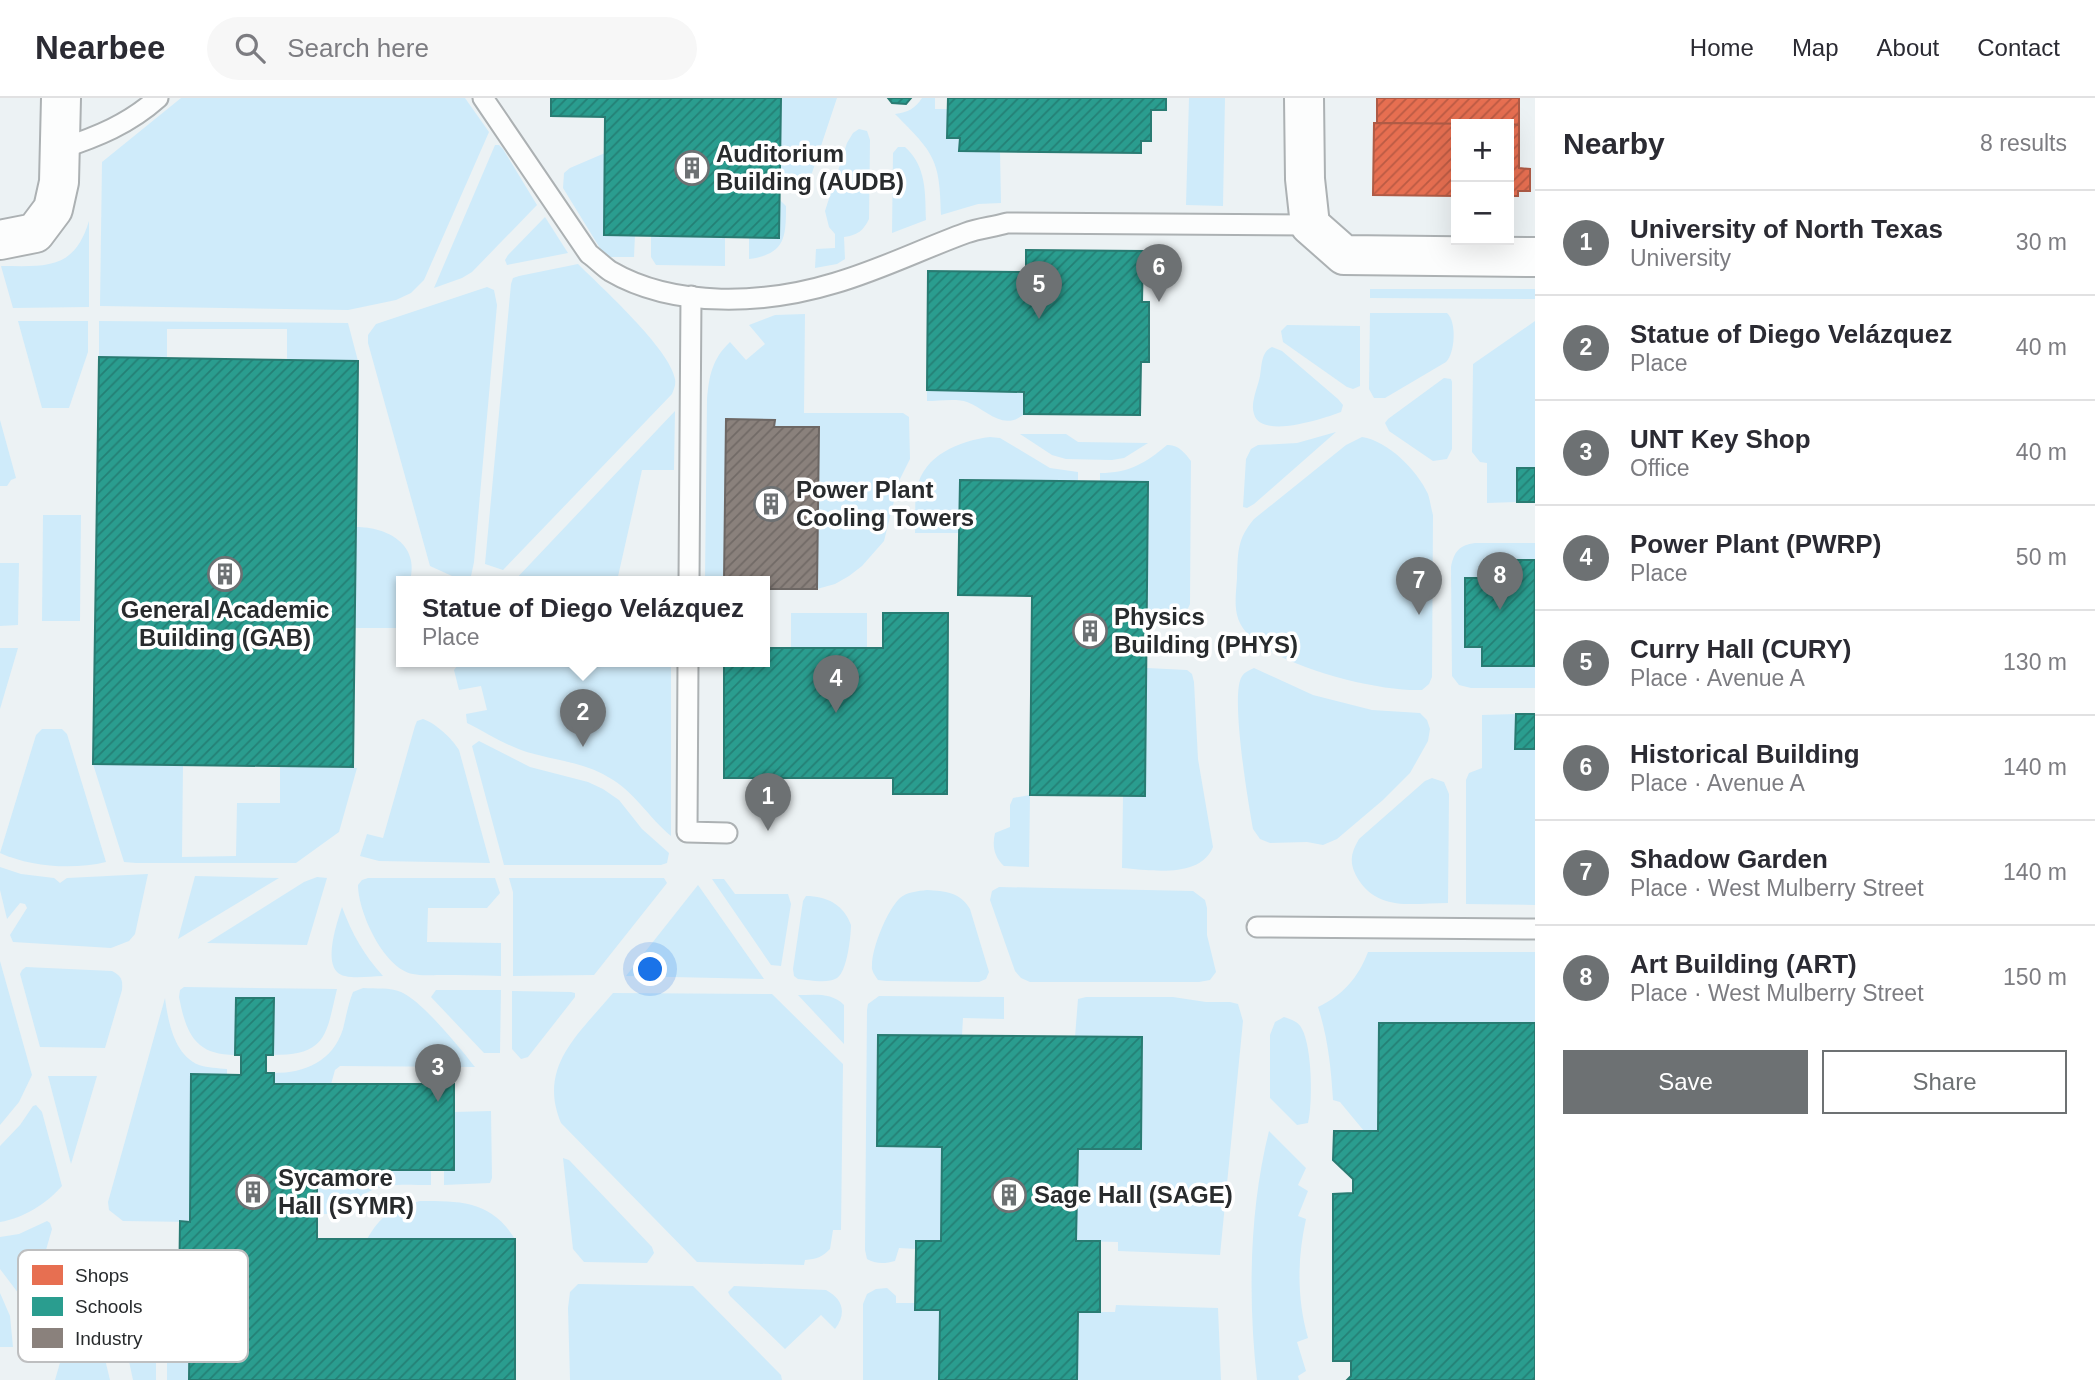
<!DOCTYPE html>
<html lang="en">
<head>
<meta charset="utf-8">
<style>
	body { margin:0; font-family:Helvetica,sans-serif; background:#f7f7f7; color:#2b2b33 }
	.controls { position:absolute; right:21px; top:21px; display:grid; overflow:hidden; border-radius:0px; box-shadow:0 7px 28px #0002 }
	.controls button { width:63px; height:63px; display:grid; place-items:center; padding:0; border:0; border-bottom:2px solid #e1e1e2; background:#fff; color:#2b2b33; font:35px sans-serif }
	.you { position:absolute; left:651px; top:872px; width:24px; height:24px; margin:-18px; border:5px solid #fff; border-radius:50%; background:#1a73e8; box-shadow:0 0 0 10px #1a73e833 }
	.badge { display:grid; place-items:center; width:46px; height:46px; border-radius:50%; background:#6d7173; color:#fff; font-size:23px; font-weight:700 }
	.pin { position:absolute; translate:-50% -58px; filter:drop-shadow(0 2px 4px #0008) }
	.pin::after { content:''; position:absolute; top:37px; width:24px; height:21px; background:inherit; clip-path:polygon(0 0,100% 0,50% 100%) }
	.popup { position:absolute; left:396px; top:478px; width:374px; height:91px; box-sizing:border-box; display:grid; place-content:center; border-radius:0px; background:#fff; filter:drop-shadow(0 2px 5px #0005); font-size:23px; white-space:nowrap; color:#7c7c81 }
	.popup b { font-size:26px; color:#2b2b33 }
	.popup::after { content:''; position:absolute; left:50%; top:100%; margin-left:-14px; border:14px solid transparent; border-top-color:#fff }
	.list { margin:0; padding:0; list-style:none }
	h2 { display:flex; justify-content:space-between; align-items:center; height:91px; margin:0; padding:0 28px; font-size:30px }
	h2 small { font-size:23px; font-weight:400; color:#7c7c81 }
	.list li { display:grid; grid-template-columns:46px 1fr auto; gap:21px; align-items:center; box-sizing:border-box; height:105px; padding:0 28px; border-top:2px solid #e1e1e2 }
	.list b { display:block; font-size:26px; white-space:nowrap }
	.list p { margin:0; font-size:23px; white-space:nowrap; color:#7c7c81 }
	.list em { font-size:23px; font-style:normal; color:#7c7c81 }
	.actions { display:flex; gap:14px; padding:21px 28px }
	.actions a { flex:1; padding:16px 0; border:2px solid #6d7173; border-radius:0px; text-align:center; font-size:24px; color:#6d7173 }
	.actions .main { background:#6d7173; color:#fff }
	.icon { flex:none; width:38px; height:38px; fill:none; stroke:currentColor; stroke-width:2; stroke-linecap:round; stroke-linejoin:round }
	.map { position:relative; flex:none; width:1535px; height:1282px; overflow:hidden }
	header { display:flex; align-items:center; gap:42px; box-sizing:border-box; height:98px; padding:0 35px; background:#fff; border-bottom:2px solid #e1e1e2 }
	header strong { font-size:33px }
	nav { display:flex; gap:38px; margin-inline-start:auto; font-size:24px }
	.search { width:490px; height:63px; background:#f7f7f7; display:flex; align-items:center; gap:18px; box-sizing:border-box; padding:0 24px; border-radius:38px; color:#7c7c81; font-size:26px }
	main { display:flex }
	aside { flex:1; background:#fff }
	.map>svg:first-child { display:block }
</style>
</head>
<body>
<header>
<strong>Nearbee</strong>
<div class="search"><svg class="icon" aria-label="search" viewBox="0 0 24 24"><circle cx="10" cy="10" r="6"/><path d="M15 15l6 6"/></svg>Search here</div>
<nav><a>Home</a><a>Map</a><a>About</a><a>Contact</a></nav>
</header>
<main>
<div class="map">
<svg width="1535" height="1282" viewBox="0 0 1535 1282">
	<defs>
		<pattern id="shops-hatch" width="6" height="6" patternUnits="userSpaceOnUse" patternTransform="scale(1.75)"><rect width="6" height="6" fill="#e76f51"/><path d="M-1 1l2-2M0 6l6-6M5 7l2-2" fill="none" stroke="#bb5b44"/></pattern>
		<pattern id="schools-hatch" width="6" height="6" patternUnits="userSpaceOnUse" patternTransform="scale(1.75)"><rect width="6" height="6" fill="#2a9d8f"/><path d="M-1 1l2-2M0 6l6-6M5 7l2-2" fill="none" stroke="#248075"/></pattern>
		<pattern id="industry-hatch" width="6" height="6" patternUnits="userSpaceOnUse" patternTransform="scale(1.75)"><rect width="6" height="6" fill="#8a817c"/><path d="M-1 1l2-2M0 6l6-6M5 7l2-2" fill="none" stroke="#716a66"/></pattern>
	</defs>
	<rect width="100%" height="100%" fill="#ecf2f4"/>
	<g fill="#cfebfa">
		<path d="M181,0H465L489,34L424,182L411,195L396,202L348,212L100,208L102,64Z"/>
		<path d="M781,0H837L811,78L801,85L780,86Z"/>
		<path d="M922,0H935V11H948L960,40L959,52L1000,53L1001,105L978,106L941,117C940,61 934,55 895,16C908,14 915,11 922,0Z"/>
		<path d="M1189,0H1225L1223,108L1186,107Z"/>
		<path d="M859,31L867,33L870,42L869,121C863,133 858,137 844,139L845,161L837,166L815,170L816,151L835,150V136L829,129L825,113L847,45L853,35Z"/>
		<path d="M495,47H499L503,51L537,107L472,174L462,180L434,190Z"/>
		<path d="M898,49H905C927,69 925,95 926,122L892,135L893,55Z"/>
		<path d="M605,55L604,137H635L634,159H608L603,155L563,90L564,75L570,70Z"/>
		<path d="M780,102L786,108C786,140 785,156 749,161V139L779,140Z"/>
		<path d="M545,119L568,155L507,167L505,162L508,157Z"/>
		<path d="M89,123V209L13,210L1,168C45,168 74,173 89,123Z"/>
		<path d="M651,138L725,139V168L656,167L651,159Z"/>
		<path d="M578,166C601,189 670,251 675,281C676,287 674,291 672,296L503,472L485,466L511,186L513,180L519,178Z"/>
		<path d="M487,189L494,192L497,207L474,464L470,483H463L430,468L368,245V237L376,226Z"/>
		<path d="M1370,191H1535V201L1370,200Z"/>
		<path d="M1370,215H1447C1457,224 1455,255 1446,264L1385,300H1374L1369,291Z"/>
		<path d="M805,216L804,315H903L909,319L910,361L899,383L884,443L862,468L849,478L835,486L817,491L819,330L774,329L775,323L726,321L724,483H705L707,302C709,278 712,261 730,244L746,262L765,246L749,227L775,217Z"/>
		<path d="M18,223H88V254L69,310H42Z"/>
		<path d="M99,223L348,225L358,263L287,261V231H167V260L99,259Z"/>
		<path d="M1535,223V370L1517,371V404L1487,405V365L1480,364L1472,354L1473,266Z"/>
		<path d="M1287,227L1360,228V288L1353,291L1347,289L1283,244L1281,233Z"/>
		<path d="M1272,249L1282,253L1338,301L1343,307L1341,314C1325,320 1261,342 1254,316C1250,305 1258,289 1260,278C1262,267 1261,254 1272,249Z"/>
		<path d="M1444,280L1451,281L1452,284V351L1447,361L1433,363L1389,333L1385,325L1388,321Z"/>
		<path d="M927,292L1024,294V316C1003,334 986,311 967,304C957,300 939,303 927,303Z"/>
		<path d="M675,313L674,372H642L617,483H514Z"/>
		<path d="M0,322L16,380L11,382L7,388H0Z"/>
		<path d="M1336,334L1254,406L1247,410L1243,409L1246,361L1251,351L1258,347L1297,345Z"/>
		<path d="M1020,336H1066L1078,344L1148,345L1124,360L1112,362L1066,361L1052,357Z"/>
		<path d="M990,339L1000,340L1050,370L1078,374V384L960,382L959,435H915C916,420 914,404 917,390C924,357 959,343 990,339Z"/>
		<path d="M1362,339C1388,343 1417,372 1428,396C1430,402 1431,410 1433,417L1432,579L1429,586L1422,592C1378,594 1264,567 1241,527C1233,513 1236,496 1237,480C1238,454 1237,441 1254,421L1346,347Z"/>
		<path d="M1167,347C1178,346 1185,355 1191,363L1190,506C1183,524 1164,521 1148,521V385L1100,384V375C1129,375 1146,365 1167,347Z"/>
		<path d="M43,417H81L80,523H42Z"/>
		<path d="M356,429C387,429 420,446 410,483H401V517L397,530H354Z"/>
		<path d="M1475,445H1535V462H1484L1483,480L1465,481V549H1482L1534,568L1535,544V590H1471L1459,587L1452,578L1451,469C1454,454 1459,447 1475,445Z"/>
		<path d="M0,465H19L18,527L0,528Z"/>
		<path d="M791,515H867V550L791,549Z"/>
		<path d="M0,550H18L0,611Z"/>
		<path d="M461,563H671V738C649,720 634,693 608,679C582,663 549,662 521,652C502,645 485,634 467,625L466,616L487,612L481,588L459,592L454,572Z"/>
		<path d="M1147,570L1187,572L1192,576L1194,584L1198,661L1213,749C1200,781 1150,772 1122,770L1123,698H1145Z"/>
		<path d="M1254,570L1313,597L1372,612L1420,615L1427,622L1430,631L1428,643L1410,675L1383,702L1337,741L1323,747L1307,744L1270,745L1260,741L1253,731C1248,703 1231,602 1241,580C1244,574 1248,573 1254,570Z"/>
		<path d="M1516,616L1515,650L1535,651V807L1466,806V682L1469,675L1482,670V617Z"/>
		<path d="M423,621C435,625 452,640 459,652L490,765L379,763L360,758L367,736L383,740L415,628L417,623Z"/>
		<path d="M42,631H62L67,636L106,764C73,772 31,769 0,755L36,637Z"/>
		<path d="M479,643L530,669L588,684L603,691L619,702L642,731L669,755L667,765L661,767H504L472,648Z"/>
		<path d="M93,666L183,667L182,759L236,758L237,705H280V668L357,670L339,734L296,765H136L124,764Z"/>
		<path d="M1432,680L1444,684L1449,696L1448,805C1413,805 1379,814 1358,781C1349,766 1350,756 1359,741L1425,683Z"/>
		<path d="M1030,697L1029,769L1004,768C994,759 992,748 995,735L1010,729V707L1013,700Z"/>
		<path d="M0,769L21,776L54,780L60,785L67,780L148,776L135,836L129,843L111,850L13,844L10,837L27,810L25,806L20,805L7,821L0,792Z"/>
		<path d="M195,778L279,780L178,841Z"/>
		<path d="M317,779L327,780L307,847L207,845L304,784Z"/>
		<path d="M368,780H495L500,795L487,810H428L427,844L501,845V878C481,877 460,877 440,877C432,877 421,878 413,876C384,871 358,814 358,787L362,782Z"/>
		<path d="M509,780H664L667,785L594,877L513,878V794Z"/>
		<path d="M712,781H724L735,796H788L791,806L781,868L771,867Z"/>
		<path d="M698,787L764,881L626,878Z"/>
		<path d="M999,789L1193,793L1205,802L1207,810V837L1216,874L1210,882L1199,884H1030L1021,880L1015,873L990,802L992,793Z"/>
		<path d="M927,792C945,793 960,794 970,811L989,874L986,881L979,884L886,883L878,882C875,877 871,873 872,867C872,850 887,812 900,800C907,794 918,793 927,792Z"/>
		<path d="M806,798C827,798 844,807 851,827C851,838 847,874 837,880C828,886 809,882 798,881L794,878L793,871L803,803Z"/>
		<path d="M342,809C352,836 364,857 383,878C371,878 357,881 345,878C320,873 337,825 342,809Z"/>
		<path d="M1368,854H1535V925H1379L1378,1033H1364L1340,1004L1333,1002C1331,970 1328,940 1318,909C1343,897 1358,880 1368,854Z"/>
		<path d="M0,863L32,977L19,1004L0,1027Z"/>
		<path d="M26,869L112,873C121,878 123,881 122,892L105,950L40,949L20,876L22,872Z"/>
		<path d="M184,889L337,891C326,937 327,957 273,957V900H236L235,957C195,957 186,935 179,899L180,892Z"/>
		<path d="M363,890C375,891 390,889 401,894C422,903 460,950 475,969L340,968L335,972L331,986H274V975C305,975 333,963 343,931C346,919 348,906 353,894Z"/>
		<path d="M436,892H501L500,955H484L431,899Z"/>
		<path d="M512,893L571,894L575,895V899L528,959L521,961L512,951Z"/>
		<path d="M613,895L772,896L843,966L841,1132H833L830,1151C822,1159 817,1161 805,1162L804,1167L697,1164L561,1025C537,968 580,935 613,895Z"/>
		<path d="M798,897C814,897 832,894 844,907V946Z"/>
		<path d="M879,898L1004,899V921L963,920L962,937H878L877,1048L942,1049L941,1143H917L916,1151L899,1150L895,1163C885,1166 875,1166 867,1161L865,1152L867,912L868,906Z"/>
		<path d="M1086,899H1173L1206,904H1230L1238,906L1243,923L1220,1157L1118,1153V1144L1076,1143L1078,1051H1140L1075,939L1078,901Z"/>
		<path d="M165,900C168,923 174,957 199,967C208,970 218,970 227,971V976L191,977L190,1124L123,1123L109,1112L108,1104Z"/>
		<path d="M1284,919C1292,922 1298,923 1302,931C1312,949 1313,1005 1308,1025L1297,1027L1270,1000V937L1275,924Z"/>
		<path d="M48,978H97L71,1066Z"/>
		<path d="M36,1007L42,1014L62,1088C46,1106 24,1120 0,1124V1048L20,1027L33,1008Z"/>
		<path d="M491,1013L492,1080L490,1085L444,1087V1072H454V1014Z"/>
		<path d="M1269,1033L1306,1070L1298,1087L1308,1093L1298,1118L1306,1121C1297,1162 1297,1200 1308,1240L1297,1244L1306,1273L1298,1278L1299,1282H1257C1248,1201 1249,1113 1269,1033Z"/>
		<path d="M563,1060L569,1062L652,1149L654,1155L647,1165L584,1164L573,1151Z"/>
		<path d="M317,1072H431V1087C390,1087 372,1082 342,1116H317Z"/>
		<path d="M420,1103C462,1103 491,1103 515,1141H367C381,1117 393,1109 420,1103Z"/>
		<path d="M47,1123L50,1125L52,1131L32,1201L25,1204L0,1171V1139L19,1136Z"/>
		<path d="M578,1186L693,1188L781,1277L782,1282H570L568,1210L570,1194Z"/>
		<path d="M734,1188L826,1192C843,1201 847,1215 835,1231L821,1217L785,1251L730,1198L728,1194Z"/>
		<path d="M887,1190L896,1198V1205H915V1211L940,1212L939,1282H863V1206L867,1196L876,1191Z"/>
		<path d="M0,1195L10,1218L13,1249H0Z"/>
		<path d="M84,1200L90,1201L92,1207L110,1282H55L77,1206L79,1201Z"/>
		<path d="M167,1200H190L189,1282H167Z"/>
		<path d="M122,1201H156V1282H133L118,1212V1206Z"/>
		<path d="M1116,1207L1218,1210L1221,1282H1077L1078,1214H1115Z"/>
	</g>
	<g fill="url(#shops-hatch)" stroke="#ae5b46" stroke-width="2">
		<path d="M1377,0H1519V27L1377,25Z"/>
		<path d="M1374,25L1501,26H1506H1456V98L1373,97Z"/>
		<path d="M1509,26L1519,27V70L1530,71V93H1518V98H1509Z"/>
	</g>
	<g fill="url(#schools-hatch)" stroke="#297b72" stroke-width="2">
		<path d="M551,0H781L779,140L604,137L605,19L551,18Z"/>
		<path d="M888,0H911L906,6L892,5Z"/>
		<path d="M948,0H1166V12H1151V43H1141V55L959,53L960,40H947Z"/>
		<path d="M1026,152L1143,153L1142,204H1149V264H1141L1140,317L1024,316V294L927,292L928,173L1026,174Z"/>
		<path d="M99,259L358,263L353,669L93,666Z"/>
		<rect x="1517" y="370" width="18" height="34"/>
		<path d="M960,382L1148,384L1145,698L1030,697L1032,498L958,497Z"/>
		<path d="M1484,462H1535L1534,568H1482V549H1465V480H1483Z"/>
		<path d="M883,515H948L947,696H893V680H724V563H765V550H883Z"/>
		<path d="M1516,616H1535V651H1515Z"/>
		<path d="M236,900H274L273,957H266V975H274V986H454V1072H317V1141H515V1282H189L190,1200H179L180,1123L190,1124L191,976L241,977V957H235Z"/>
		<path d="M1379,925H1535V1282H1347L1351,1278V1263H1333V1096L1353,1095V1081L1333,1062L1334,1033H1378Z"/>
		<path d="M878,937L1142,939L1141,1051H1078L1076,1143H1100V1214H1078L1077,1282H939L940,1212H915L916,1151V1143H941L942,1049L877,1048Z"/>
	</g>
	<path fill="url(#industry-hatch)" stroke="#6d6764" stroke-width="2" d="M726,321L775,322L774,329H819L817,491H765V483H724Z"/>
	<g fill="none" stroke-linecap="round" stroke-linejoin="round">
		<g stroke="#acb1b3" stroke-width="23">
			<g id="service">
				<path d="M483,0L589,156C596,161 603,168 610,173C675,211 766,206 835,185C880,172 922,151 966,135C979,130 994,129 1007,125L1310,127"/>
				<path d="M60,51C97,39 129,26 158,0"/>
				<path d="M689,483L691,198"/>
				<path d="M688,563L687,734L727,735"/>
				<path d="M1257,829L1535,831"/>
			</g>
		</g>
		<g stroke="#acb1b3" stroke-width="42">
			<g id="minor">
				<path d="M1304,0L1305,81L1310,127L1344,157L1535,159"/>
				<path d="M0,142L35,135L53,111L59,84L61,0"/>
			</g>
		</g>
		<use href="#service" stroke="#fcfdfd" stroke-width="19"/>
		<use href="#minor" stroke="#fcfdfd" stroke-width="38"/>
	</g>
	<defs>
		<g id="building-ring" transform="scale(1.75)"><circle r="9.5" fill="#fff" stroke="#6d7173" stroke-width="1.5"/><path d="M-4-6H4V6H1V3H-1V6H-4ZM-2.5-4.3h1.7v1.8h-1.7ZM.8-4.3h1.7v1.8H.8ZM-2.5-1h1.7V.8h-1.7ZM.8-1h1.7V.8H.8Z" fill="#6d7173"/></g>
	</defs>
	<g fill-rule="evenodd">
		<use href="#building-ring" x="692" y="70"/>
		<use href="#building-ring" x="771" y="406"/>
		<use href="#building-ring" x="225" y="476"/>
		<use href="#building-ring" x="1090" y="533"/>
		<use href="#building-ring" x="253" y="1094"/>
		<use href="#building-ring" x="1009" y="1097"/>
	</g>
	<g text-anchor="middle" stroke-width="7" stroke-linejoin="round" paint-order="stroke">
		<g font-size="24" font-weight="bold" fill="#282b2d" stroke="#fff" text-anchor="start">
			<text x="716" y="64">Auditorium<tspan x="716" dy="28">Building (AUDB)</tspan></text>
			<text x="796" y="400">Power Plant<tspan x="796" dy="28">Cooling Towers</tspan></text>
			<text x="225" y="520" text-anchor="middle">General Academic<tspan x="225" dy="28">Building (GAB)</tspan></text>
			<text x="1114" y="527">Physics<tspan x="1114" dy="28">Building (PHYS)</tspan></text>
			<text x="278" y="1088">Sycamore<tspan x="278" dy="28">Hall (SYMR)</tspan></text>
			<text x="1034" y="1105">Sage Hall (SAGE)</text>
		</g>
	</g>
	<rect x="18" y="1152" width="230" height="112" rx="10" fill="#fff" stroke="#bebfc0" stroke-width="2"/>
	<rect x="32" y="1167" width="31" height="20" fill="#e76f51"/>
	<rect x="32" y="1199" width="31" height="19" fill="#2a9d8f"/>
	<rect x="32" y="1230" width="31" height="20" fill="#8a817c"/>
	<g font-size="19" fill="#282b2d">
		<text x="75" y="1184">Shops</text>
		<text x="75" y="1215">Schools</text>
		<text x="75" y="1247">Industry</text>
	</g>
</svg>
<div class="controls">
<button>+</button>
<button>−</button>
</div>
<div class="you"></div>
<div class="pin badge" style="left:768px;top:733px">1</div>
<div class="pin badge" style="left:583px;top:649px">2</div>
<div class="popup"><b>Statue of Diego Velázquez</b>Place</div>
<div class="pin badge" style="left:438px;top:1004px">3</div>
<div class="pin badge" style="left:836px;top:615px">4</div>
<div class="pin badge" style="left:1039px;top:221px">5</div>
<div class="pin badge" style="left:1159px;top:204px">6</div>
<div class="pin badge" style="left:1419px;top:517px">7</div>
<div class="pin badge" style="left:1500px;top:512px">8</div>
</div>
<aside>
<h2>Nearby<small>8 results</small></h2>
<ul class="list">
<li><span class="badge">1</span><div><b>University of North Texas</b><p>University</p></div><em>30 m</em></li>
<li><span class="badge">2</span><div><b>Statue of Diego Velázquez</b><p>Place</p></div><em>40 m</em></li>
<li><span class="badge">3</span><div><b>UNT Key Shop</b><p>Office</p></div><em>40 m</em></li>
<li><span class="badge">4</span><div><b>Power Plant (PWRP)</b><p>Place</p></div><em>50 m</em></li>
<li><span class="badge">5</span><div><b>Curry Hall (CURY)</b><p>Place · Avenue A</p></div><em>130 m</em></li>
<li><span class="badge">6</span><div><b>Historical Building</b><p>Place · Avenue A</p></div><em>140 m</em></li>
<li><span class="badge">7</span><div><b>Shadow Garden</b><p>Place · West Mulberry Street</p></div><em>140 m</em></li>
<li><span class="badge">8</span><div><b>Art Building (ART)</b><p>Place · West Mulberry Street</p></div><em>150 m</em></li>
</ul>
<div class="actions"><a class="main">Save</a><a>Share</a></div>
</aside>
</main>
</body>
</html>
